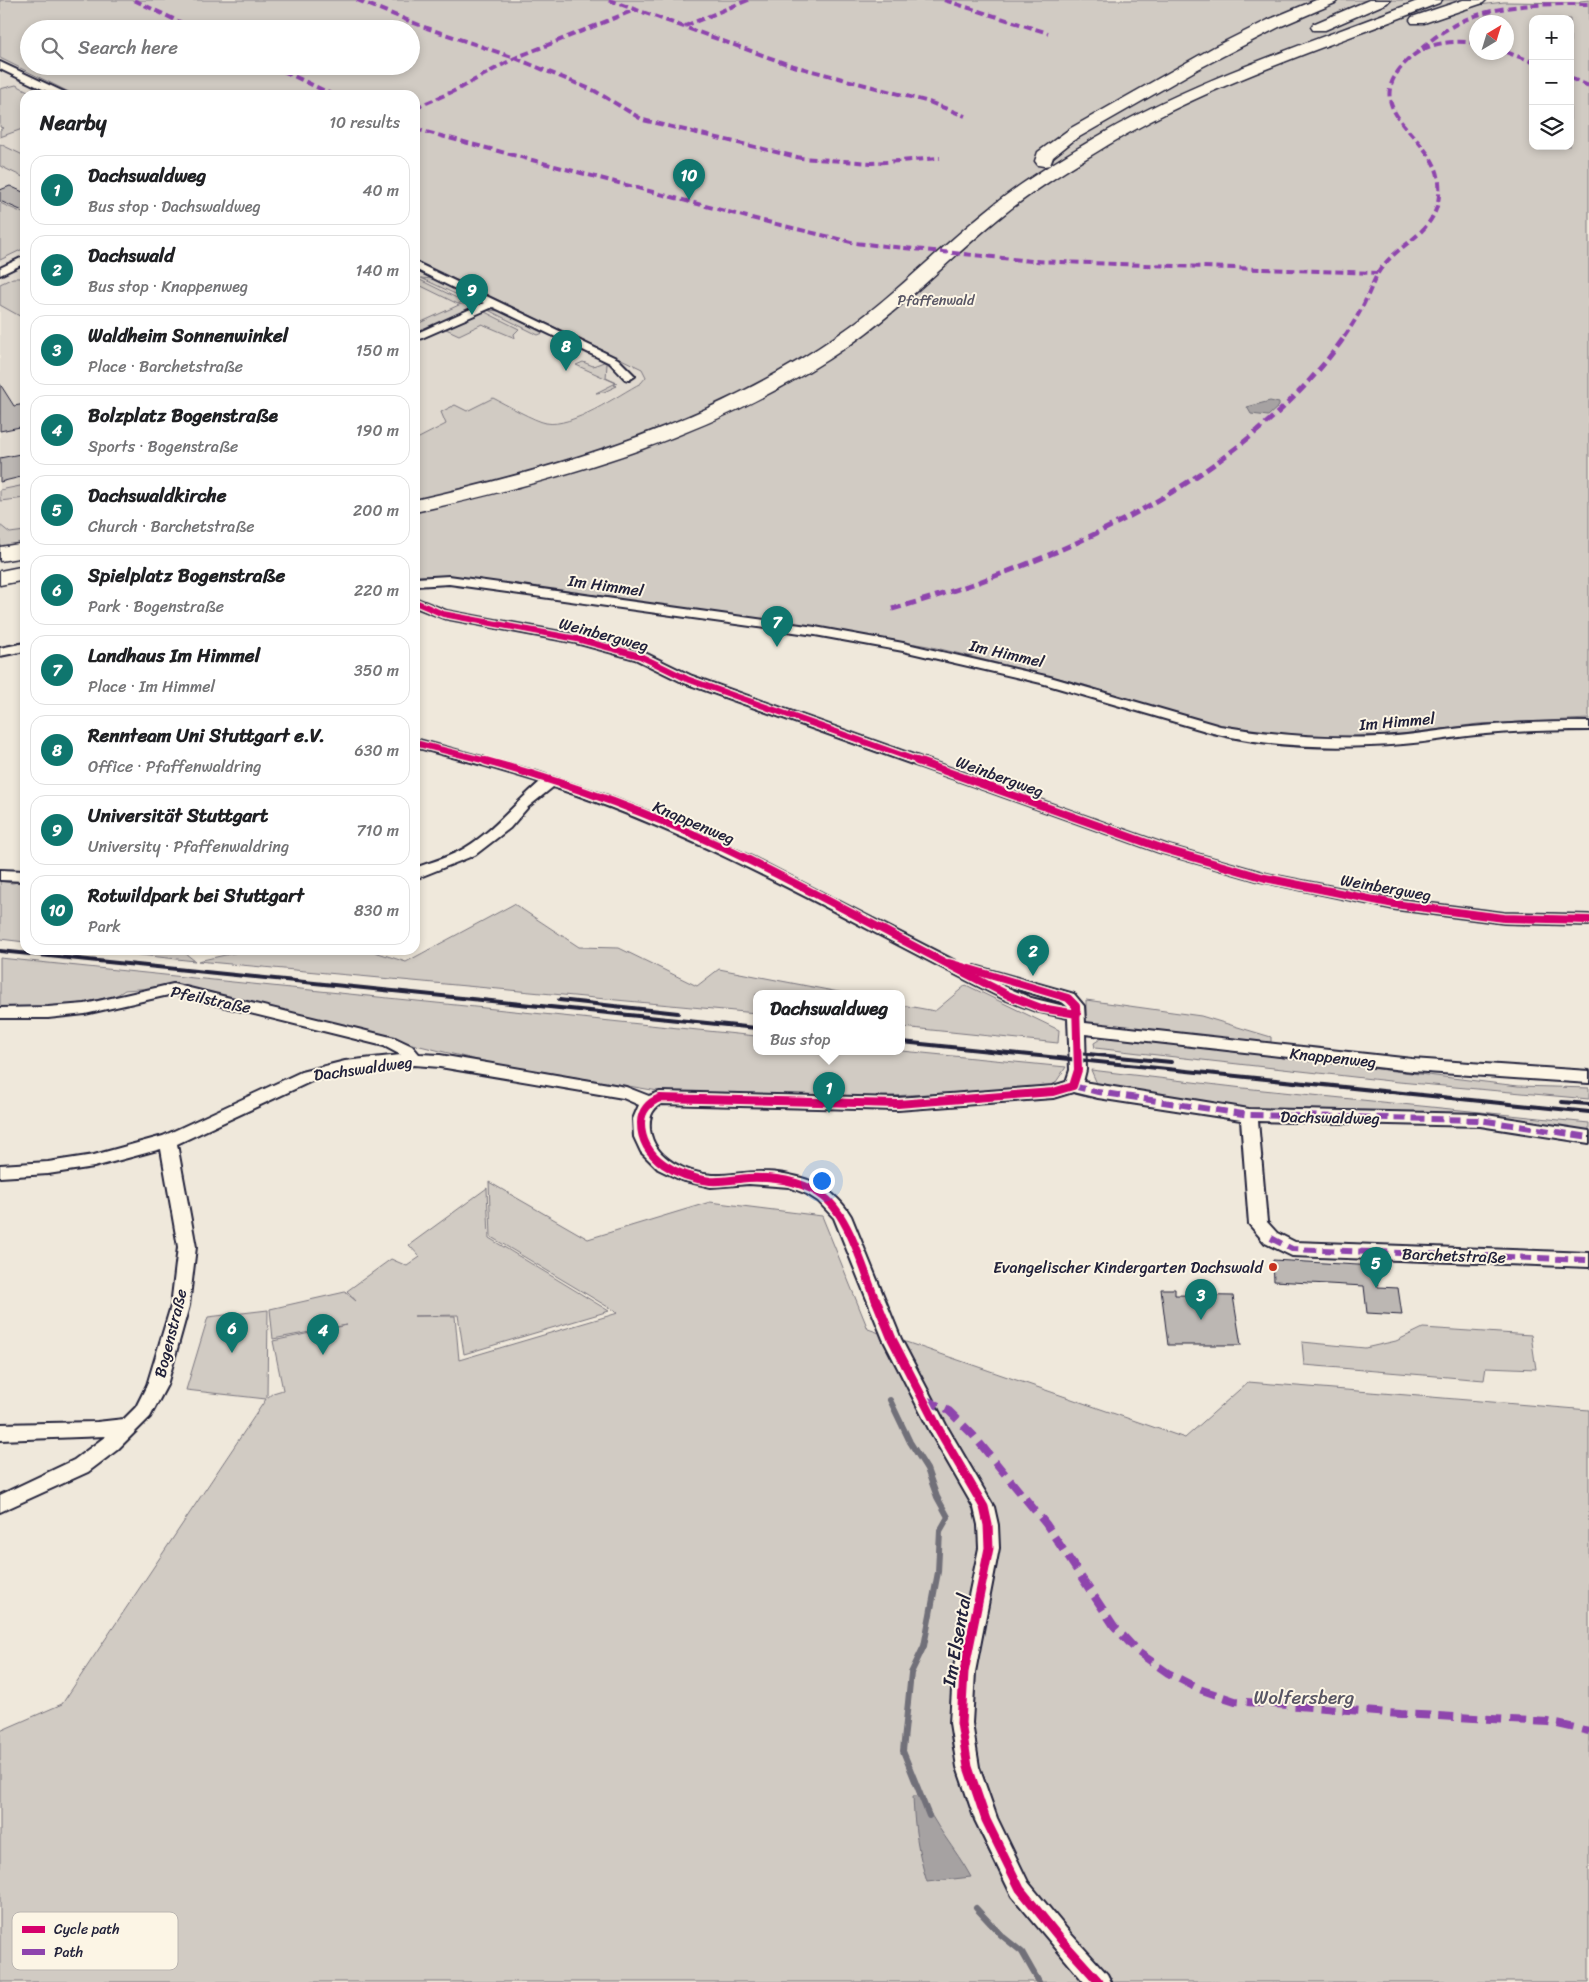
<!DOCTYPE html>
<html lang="en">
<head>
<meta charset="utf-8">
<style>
	body { margin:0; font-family:Sriracha,sans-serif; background:#f6f6f6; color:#202124 }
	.controls { position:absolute; right:15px; top:15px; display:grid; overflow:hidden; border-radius:10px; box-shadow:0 2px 8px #0003 }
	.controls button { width:45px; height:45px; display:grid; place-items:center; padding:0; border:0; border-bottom:1px solid #e0e0e0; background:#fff; color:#202124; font:25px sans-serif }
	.compass { position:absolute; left:1469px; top:15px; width:45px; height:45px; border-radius:50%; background:#fff; box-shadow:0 2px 8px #0003; rotate:38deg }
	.you { position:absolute; left:821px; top:1180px; width:18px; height:18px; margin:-12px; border:4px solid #fff; border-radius:50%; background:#1a73e8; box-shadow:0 0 0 8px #1a73e833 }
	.badge { display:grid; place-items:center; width:32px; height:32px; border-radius:50%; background:#0f766e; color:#fff; font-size:16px; font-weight:700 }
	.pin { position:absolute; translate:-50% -41px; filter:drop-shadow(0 1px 2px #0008) }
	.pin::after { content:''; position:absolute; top:26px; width:18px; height:15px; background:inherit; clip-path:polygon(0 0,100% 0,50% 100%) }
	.popup { position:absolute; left:753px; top:990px; width:152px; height:65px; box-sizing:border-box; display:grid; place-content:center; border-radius:10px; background:#fff; filter:drop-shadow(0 1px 4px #0005); font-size:16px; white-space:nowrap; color:#757577 }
	.popup b { font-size:19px; color:#202124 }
	.popup::after { content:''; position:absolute; left:50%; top:100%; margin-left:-10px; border:10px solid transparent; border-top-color:#fff }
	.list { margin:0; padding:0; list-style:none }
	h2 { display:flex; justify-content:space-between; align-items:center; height:65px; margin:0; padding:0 20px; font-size:21px }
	h2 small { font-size:16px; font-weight:400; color:#757577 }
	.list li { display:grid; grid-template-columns:32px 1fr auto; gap:15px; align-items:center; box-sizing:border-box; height:70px; margin:0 10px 10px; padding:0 10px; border:1px solid #e0e0e0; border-radius:15px }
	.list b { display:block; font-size:19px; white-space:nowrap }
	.list p { margin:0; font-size:16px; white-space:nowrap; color:#757577 }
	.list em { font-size:16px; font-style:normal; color:#757577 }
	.icon { flex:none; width:28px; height:28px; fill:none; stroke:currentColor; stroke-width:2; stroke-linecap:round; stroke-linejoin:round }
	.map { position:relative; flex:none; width:1589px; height:1982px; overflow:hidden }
	.search { position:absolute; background:#fff; box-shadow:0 2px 8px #0003; left:20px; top:20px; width:400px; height:55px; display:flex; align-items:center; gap:12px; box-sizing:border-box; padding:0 18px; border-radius:28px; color:#757577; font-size:19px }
	.panel { position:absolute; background:#fff; box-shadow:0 2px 8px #0003; left:20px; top:90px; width:400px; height:865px; border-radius:15px }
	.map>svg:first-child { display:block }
</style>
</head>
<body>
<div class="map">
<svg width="1589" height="1982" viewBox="0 0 1589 1982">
	<rect width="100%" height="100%" fill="#efe8db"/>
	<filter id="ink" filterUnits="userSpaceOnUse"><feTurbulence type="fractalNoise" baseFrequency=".02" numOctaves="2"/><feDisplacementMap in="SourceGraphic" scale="10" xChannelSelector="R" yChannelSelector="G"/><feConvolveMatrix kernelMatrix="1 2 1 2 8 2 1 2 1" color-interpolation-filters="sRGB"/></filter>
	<g filter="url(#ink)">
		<g fill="#e0d9cf">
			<path d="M0,58L75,95H25V531L10,533L0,525Z"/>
			<path d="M415,260L642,369L646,377L641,383L576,418L561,422L545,423L493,398L415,440Z"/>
		</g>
		<g fill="#d1cbc3" stroke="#7a767f" fill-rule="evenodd">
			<path d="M0,0H1470L1479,5L1504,2L1580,3V1L1589,0V719L1478,724L1367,739L1228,730L1078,683L928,646L793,624L448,576H415V440L446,424L441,412L455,405L467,411L493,398C505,404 535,421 546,423C572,428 618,395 641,383L646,377L642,369L415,260V95H75L0,58ZM1533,19H1570V146H1533ZM1476,22H1506V52H1476ZM29,29H411V66H29Z"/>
			<path d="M16,85L36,95H25V128L0,137V130L3,128L0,127V89Z"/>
			<path d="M0,144L25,156V178L0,166Z"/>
			<path d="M0,203L25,214V248L0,260Z"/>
			<path d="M13,278H25V319L0,305V284Z"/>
			<path d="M421,278L433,279L478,300L480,304L479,305Z"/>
			<path d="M420,280L463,301L458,304L415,283Z"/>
			<path d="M461,304H468L475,307L415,334V325Z"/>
			<path d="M488,310L500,311L543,333L538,335Z"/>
			<path d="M483,311L519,329L514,334L515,338L482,324L459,335L446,329Z"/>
			<path d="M583,362L593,366L604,362L607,364L606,378L617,383L614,385L617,386L604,392L596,393L616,383L576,365Z"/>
			<path d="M25,485V498L0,501V490Z"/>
			<path d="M0,525L10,533L25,531V546L0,550Z"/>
			<path d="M0,881L12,883L25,881V942L0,939Z"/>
			<path d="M514,904L579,947L619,948L697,986L719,969L849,994H756V1013L198,961L248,950H369L406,962Z"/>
			<path d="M95,950H181L195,961Z"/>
			<path d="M0,958L756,1036V1052L902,1051L1066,1067L1054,1085L1037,1088L855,1098L670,1093L485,1062L177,986L125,990L117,995L63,1008H0Z"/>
			<path d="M966,985L1059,1030L1058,1043L902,1027V1005L935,1011Z"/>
			<path d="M1086,1000L1201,1016L1271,1037V1048L1086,1023Z"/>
			<path d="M1105,1036L1518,1086L1589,1088V1099L1399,1082L1095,1048L1094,1043Z"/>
			<path d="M1091,1070L1243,1088L1589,1123V1135L1480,1119L1251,1111L1098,1086Z"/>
			<path d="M489,1182L588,1239L710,1202L822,1216L868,1329L1185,1438L1248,1382L1589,1410V1982H0V1731L62,1704L266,1399L186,1390L208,1317L268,1310L267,1398L273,1393L283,1390L273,1341L347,1325L273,1339L270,1309L345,1292L356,1301L347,1291L391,1259L407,1266L420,1257L409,1245L487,1188L489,1238L609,1311L464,1354L458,1315L414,1316H455L459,1360L618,1313L491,1237Z"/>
			<path d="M1423,1328L1531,1335L1536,1369L1486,1367L1484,1380L1304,1365L1302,1342L1365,1348L1396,1341Z"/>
		</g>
		<g fill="#a6a2a2" stroke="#716f79">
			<path d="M1270,401L1279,403V406L1268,416L1251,414L1247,407Z"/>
			<path d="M922,1795C933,1825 956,1849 971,1877L927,1882C918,1853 914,1826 913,1796Z"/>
		</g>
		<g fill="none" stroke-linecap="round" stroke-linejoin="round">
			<g stroke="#716f79" stroke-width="6">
				<path d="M890,1400L910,1442L927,1469L937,1497L948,1517L940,1531L938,1572L924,1646L911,1673L903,1751L929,1816"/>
				<path d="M976,1908L1001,1935L1022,1952L1039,1982"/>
			</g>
		</g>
		<g fill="#bcb7b3" stroke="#22223b">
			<path d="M10,186L25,193V212L0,201V190Z"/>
			<path d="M0,384L14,406L25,404V426L0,431Z"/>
			<path d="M25,453V476L0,482V458Z"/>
			<path d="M1273,1260L1375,1266L1378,1287L1398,1288L1402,1315L1367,1313L1364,1286L1274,1281Z"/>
			<path d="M1161,1289H1175V1295L1233,1296L1241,1345H1168Z"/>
		</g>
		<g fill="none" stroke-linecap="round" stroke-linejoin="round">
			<g stroke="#22223b" stroke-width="4">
				<g id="street">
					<path d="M0,62L66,93L68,95H55L0,69Z"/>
					<path d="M25,256V263L0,275V268Z"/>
					<path d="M415,262L618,359L635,376L629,380L625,379L610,363L493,307L415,341V334L484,303L415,269Z"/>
					<path d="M449,576L815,627L903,643L1050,677L1220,726C1273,735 1326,739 1380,737C1410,736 1440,730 1471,727C1510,723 1549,722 1589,722V730C1555,730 1520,731 1486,734C1458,736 1431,742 1403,744C1341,749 1273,748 1213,733L1041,683L903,651L815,635L449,584L415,586V578Z"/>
					<path d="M415,598L447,611L577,635L645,653L692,676L1169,846L1267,874L1394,899L1504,913L1589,915V925L1504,923L1394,909L1260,881L1159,852L682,682L635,659L576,643L443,618L415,607Z"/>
					<path d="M25,643V651L0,656V648Z"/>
					<path d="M415,739L534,771L608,796L681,824L754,858L969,968L975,966L1074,994L1084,1006L1085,1023L1412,1059L1589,1071V1083L1412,1071L1085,1034L1086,1070L1083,1082L1249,1109L1480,1114L1589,1131V1143L1480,1126L1258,1121L1267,1222L1277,1233L1295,1242L1589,1253V1267L1292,1256L1265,1243L1249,1224L1241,1120L1098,1098L1073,1092L1053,1098L898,1110L661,1104C651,1110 649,1118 650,1130C654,1159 687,1173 713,1175C730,1176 746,1171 763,1172C778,1172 793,1175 808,1180C826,1187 841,1199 851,1216L901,1339L946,1425L994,1507L998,1525L999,1548L975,1672L972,1723L979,1767L997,1818L1028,1882L1070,1933L1107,1974L1111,1982H1084L1012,1896L975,1820L957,1767L950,1723L953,1672L979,1548L978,1525L974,1508L932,1435L883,1339L834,1218L818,1201L807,1194L789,1187L749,1184L711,1187L681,1180L658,1169L641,1152L634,1137L633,1119L639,1105L623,1098L440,1067L414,1065L345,1073L312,1081L177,1144L196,1247L189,1306L167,1385L150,1417L117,1450L88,1472L0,1512V1495L74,1460L106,1436L0,1440V1424L97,1422L124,1419L136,1407L147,1385L171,1306L178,1247L161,1149L94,1167L48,1174L0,1177V1165L48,1162L94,1155L163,1136L301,1072L345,1061L401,1055L384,1046L173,994L85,1014L48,1018H0V1008L48,1007L85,1004L173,984L395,1038L412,1046L419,1054L440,1055L626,1087L649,1096L660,1092L898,1098L1053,1086L1066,1082L1070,1070L1068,1018L1035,1011L1004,999C854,925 713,839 553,787L528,807L510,828L475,855L415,879V868C431,862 450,857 465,848C494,831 515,803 540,782L486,766L415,747ZM997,983L1062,1002L1068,1007L1031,998Z"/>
					<path d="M0,870L25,871V881L0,880Z"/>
				</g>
			</g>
			<g stroke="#22223b" stroke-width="3">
				<g id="highway">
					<path d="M1316,0H1338L1335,3L1279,27L1198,69L1074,140L1053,157L1050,165L1044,166L1038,165L1035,161L1038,152L1071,128L1214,47L1268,20Z"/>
					<path d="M1369,0H1390L1387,3L1325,30H1313L1311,27L1313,24Z"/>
					<path d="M1420,0H1442L1439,3C1328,47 1211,83 1108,145C1070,168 1032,191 998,219C948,260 904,307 851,344C722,434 568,478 415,512V500C563,467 712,422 838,335C891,299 936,251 986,211C1020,183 1058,160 1095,138C1196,78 1311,43 1420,0Z"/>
					<path d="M1463,0H1486L1483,3L1424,23H1412L1410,20L1412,17Z"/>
					<path d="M25,543V557L0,561V547Z"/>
					<path d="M25,566V580L0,585V571Z"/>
				</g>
			</g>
			<use href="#street" fill="#fcf5e5" fill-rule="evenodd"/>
			<use href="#highway" fill="#fcf5e5" fill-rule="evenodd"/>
			<g stroke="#22223b" stroke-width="4">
				<path d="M0,951L756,1028"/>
				<path d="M559,1000L678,1013"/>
				<path d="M902,1042L1589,1112"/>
				<path d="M1077,1053L1171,1062"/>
				<path d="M1562,1102L1589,1104"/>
			</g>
			<g stroke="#8e44ad" stroke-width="4" stroke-dasharray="8 4" stroke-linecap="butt">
				<path d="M134,0L194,29"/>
				<path d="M357,0L427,28L515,58L595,91L643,120L801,158L872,163L940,158"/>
				<path d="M609,0L790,65L929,102L965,116"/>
				<path d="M944,0L1048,33"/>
				<path d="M685,26L748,0"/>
				<path d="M1422,48C1472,3 1525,4 1589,4"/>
				<path d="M1506,52L1533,62"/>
				<path d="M273,66L333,95"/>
				<path d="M1570,78L1589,86"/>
				<path d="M415,108L454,91L515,58L637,9"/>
				<path d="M415,129L747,217L855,243L1032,261L1377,273"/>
				<path d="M1344,337C1353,324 1361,311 1367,297C1372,287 1375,276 1382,267C1400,244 1432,233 1438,202C1440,192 1440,179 1436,169C1421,130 1359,107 1408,60C1426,42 1453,40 1476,43"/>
			</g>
			<path stroke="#8e44ad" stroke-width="5" stroke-dasharray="10 5" stroke-linecap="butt" d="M892,609C1056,564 1245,479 1345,336"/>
			<g stroke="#8e44ad" stroke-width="6" stroke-dasharray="12 6" stroke-linecap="butt">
				<path d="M1073,1086L1098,1092L1249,1115L1480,1120L1589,1137"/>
				<path d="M1271,1238L1292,1249L1589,1260"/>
			</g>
			<path stroke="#8e44ad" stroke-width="8" stroke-dasharray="16 8" stroke-linecap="butt" d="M924,1399L949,1411L973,1435L1046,1524L1114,1626L1138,1652L1168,1673L1199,1689L1235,1701L1401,1714L1548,1722L1589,1731"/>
			<g stroke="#fcf5e5" stroke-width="9">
				<g id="cycleway-far2">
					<path d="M415,602L443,614L577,639L640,656L687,679L921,762"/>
					<path d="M415,743L490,762"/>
				</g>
			</g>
			<g stroke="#fcf5e5" stroke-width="11">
				<g id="cycleway-far1">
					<path d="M486,761C567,783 648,813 724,848C821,894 913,948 1010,996L1041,1008L1077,1014"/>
					<path d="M917,761L1164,849L1265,878L1394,904L1504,918L1589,920"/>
					<path d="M876,1301C864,1271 849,1216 824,1197C803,1181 774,1177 748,1178C735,1179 723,1182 710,1181C679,1177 641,1160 641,1123C641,1111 649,1102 660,1098L898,1104L1053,1092L1073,1086L1078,1070L1076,1006L1068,998L949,963"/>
				</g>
			</g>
			<g stroke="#fcf5e5" stroke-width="12">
				<path id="cycleway" d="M876,1300L892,1339L939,1430L984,1507L988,1525L989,1548L964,1672L961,1723L968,1767L986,1820L1020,1889L1062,1941L1099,1982"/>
			</g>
			<use href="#cycleway-far2" stroke="#d6006c" stroke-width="6"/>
			<use href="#cycleway-far1" stroke="#d6006c" stroke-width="8"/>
			<use href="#cycleway" stroke="#d6006c" stroke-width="9"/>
		</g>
	</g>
	<circle fill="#c8321e" stroke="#fcf5e5" stroke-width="2" cx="1273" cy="1267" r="5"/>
	<g text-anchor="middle" stroke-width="4" stroke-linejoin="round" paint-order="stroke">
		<g font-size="14" fill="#575564" stroke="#fcf5e5">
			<text x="936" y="305">Pfaffenwald</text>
		</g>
		<g font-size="16" fill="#22223b" stroke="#fcf5e5">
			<text transform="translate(606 585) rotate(8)" y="6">Im Himmel</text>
			<text transform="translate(604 634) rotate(15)" y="6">Weinbergweg</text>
			<text transform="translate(1007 653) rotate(13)" y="6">Im Himmel</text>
			<text transform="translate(1397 721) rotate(-5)" y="6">Im Himmel</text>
			<text transform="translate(1000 776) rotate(20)" y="6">Weinbergweg</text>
			<text transform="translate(694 822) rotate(23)" y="6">Knappenweg</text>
			<text transform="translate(1386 887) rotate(10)" y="6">Weinbergweg</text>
			<text transform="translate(211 999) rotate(12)" y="6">Pfeilstraße</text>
			<text transform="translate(1333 1057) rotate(6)" y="6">Knappenweg</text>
			<text transform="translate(363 1068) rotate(-8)" y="6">Dachswaldweg</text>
			<text transform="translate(1330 1117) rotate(1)" y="6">Dachswaldweg</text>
			<text transform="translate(1454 1255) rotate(2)" y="6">Barchetstraße</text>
			<text transform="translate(170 1333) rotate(-76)" y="6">Bogenstraße</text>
		</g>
		<g font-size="16" fill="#22223b" stroke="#fcf5e5" text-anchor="end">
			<text x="1263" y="1273">Evangelischer Kindergarten Dachswald</text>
		</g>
		<g font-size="19" fill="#22223b" stroke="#fcf5e5">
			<text transform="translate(956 1640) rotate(-80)" y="7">Im Elsental</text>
		</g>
		<g font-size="19" fill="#575564" stroke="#fcf5e5">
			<text x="1304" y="1704">Wolfersberg</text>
		</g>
	</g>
	<rect x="12" y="1912" width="166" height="58" rx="8" fill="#fcf5e5" stroke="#bbb6b2" stroke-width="1"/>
	<rect x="22" y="1926" width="23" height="7" fill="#d6006c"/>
	<rect x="22" y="1949" width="23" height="6" fill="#8e44ad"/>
	<g font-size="14" fill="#22223b">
		<text x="54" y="1934">Cycle path</text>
		<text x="54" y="1957">Path</text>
	</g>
</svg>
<div class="controls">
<button>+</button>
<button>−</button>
<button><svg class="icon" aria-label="layers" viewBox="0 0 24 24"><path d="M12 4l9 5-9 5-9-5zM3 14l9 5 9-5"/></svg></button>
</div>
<svg class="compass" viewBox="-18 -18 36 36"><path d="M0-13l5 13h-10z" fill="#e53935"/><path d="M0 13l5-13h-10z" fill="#757577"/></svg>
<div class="you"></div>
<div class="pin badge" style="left:829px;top:1113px">1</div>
<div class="popup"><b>Dachswaldweg</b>Bus stop</div>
<div class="pin badge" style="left:1033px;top:976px">2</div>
<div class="pin badge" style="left:1201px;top:1320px">3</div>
<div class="pin badge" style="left:323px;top:1355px">4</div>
<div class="pin badge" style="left:1376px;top:1288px">5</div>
<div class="pin badge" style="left:232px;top:1353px">6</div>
<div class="pin badge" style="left:777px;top:647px">7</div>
<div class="pin badge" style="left:566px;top:371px">8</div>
<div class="pin badge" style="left:472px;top:315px">9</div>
<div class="pin badge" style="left:689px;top:200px">10</div>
<div class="search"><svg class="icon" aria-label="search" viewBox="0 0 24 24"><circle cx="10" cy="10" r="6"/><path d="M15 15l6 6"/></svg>Search here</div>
<section class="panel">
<h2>Nearby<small>10 results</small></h2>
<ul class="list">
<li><span class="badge">1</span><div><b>Dachswaldweg</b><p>Bus stop · Dachswaldweg</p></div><em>40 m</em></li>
<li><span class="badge">2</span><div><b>Dachswald</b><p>Bus stop · Knappenweg</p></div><em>140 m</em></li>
<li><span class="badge">3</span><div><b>Waldheim Sonnenwinkel</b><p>Place · Barchetstraße</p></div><em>150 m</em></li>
<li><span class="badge">4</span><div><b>Bolzplatz Bogenstraße</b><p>Sports · Bogenstraße</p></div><em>190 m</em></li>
<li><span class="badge">5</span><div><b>Dachswaldkirche</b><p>Church · Barchetstraße</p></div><em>200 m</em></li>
<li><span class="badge">6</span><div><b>Spielplatz Bogenstraße</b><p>Park · Bogenstraße</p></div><em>220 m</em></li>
<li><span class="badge">7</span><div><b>Landhaus Im Himmel</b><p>Place · Im Himmel</p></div><em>350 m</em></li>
<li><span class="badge">8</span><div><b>Rennteam Uni Stuttgart e.V.</b><p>Office · Pfaffenwaldring</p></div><em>630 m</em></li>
<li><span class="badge">9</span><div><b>Universität Stuttgart</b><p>University · Pfaffenwaldring</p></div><em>710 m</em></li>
<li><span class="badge">10</span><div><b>Rotwildpark bei Stuttgart</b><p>Park</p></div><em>830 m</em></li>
</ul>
</section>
</div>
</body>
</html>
